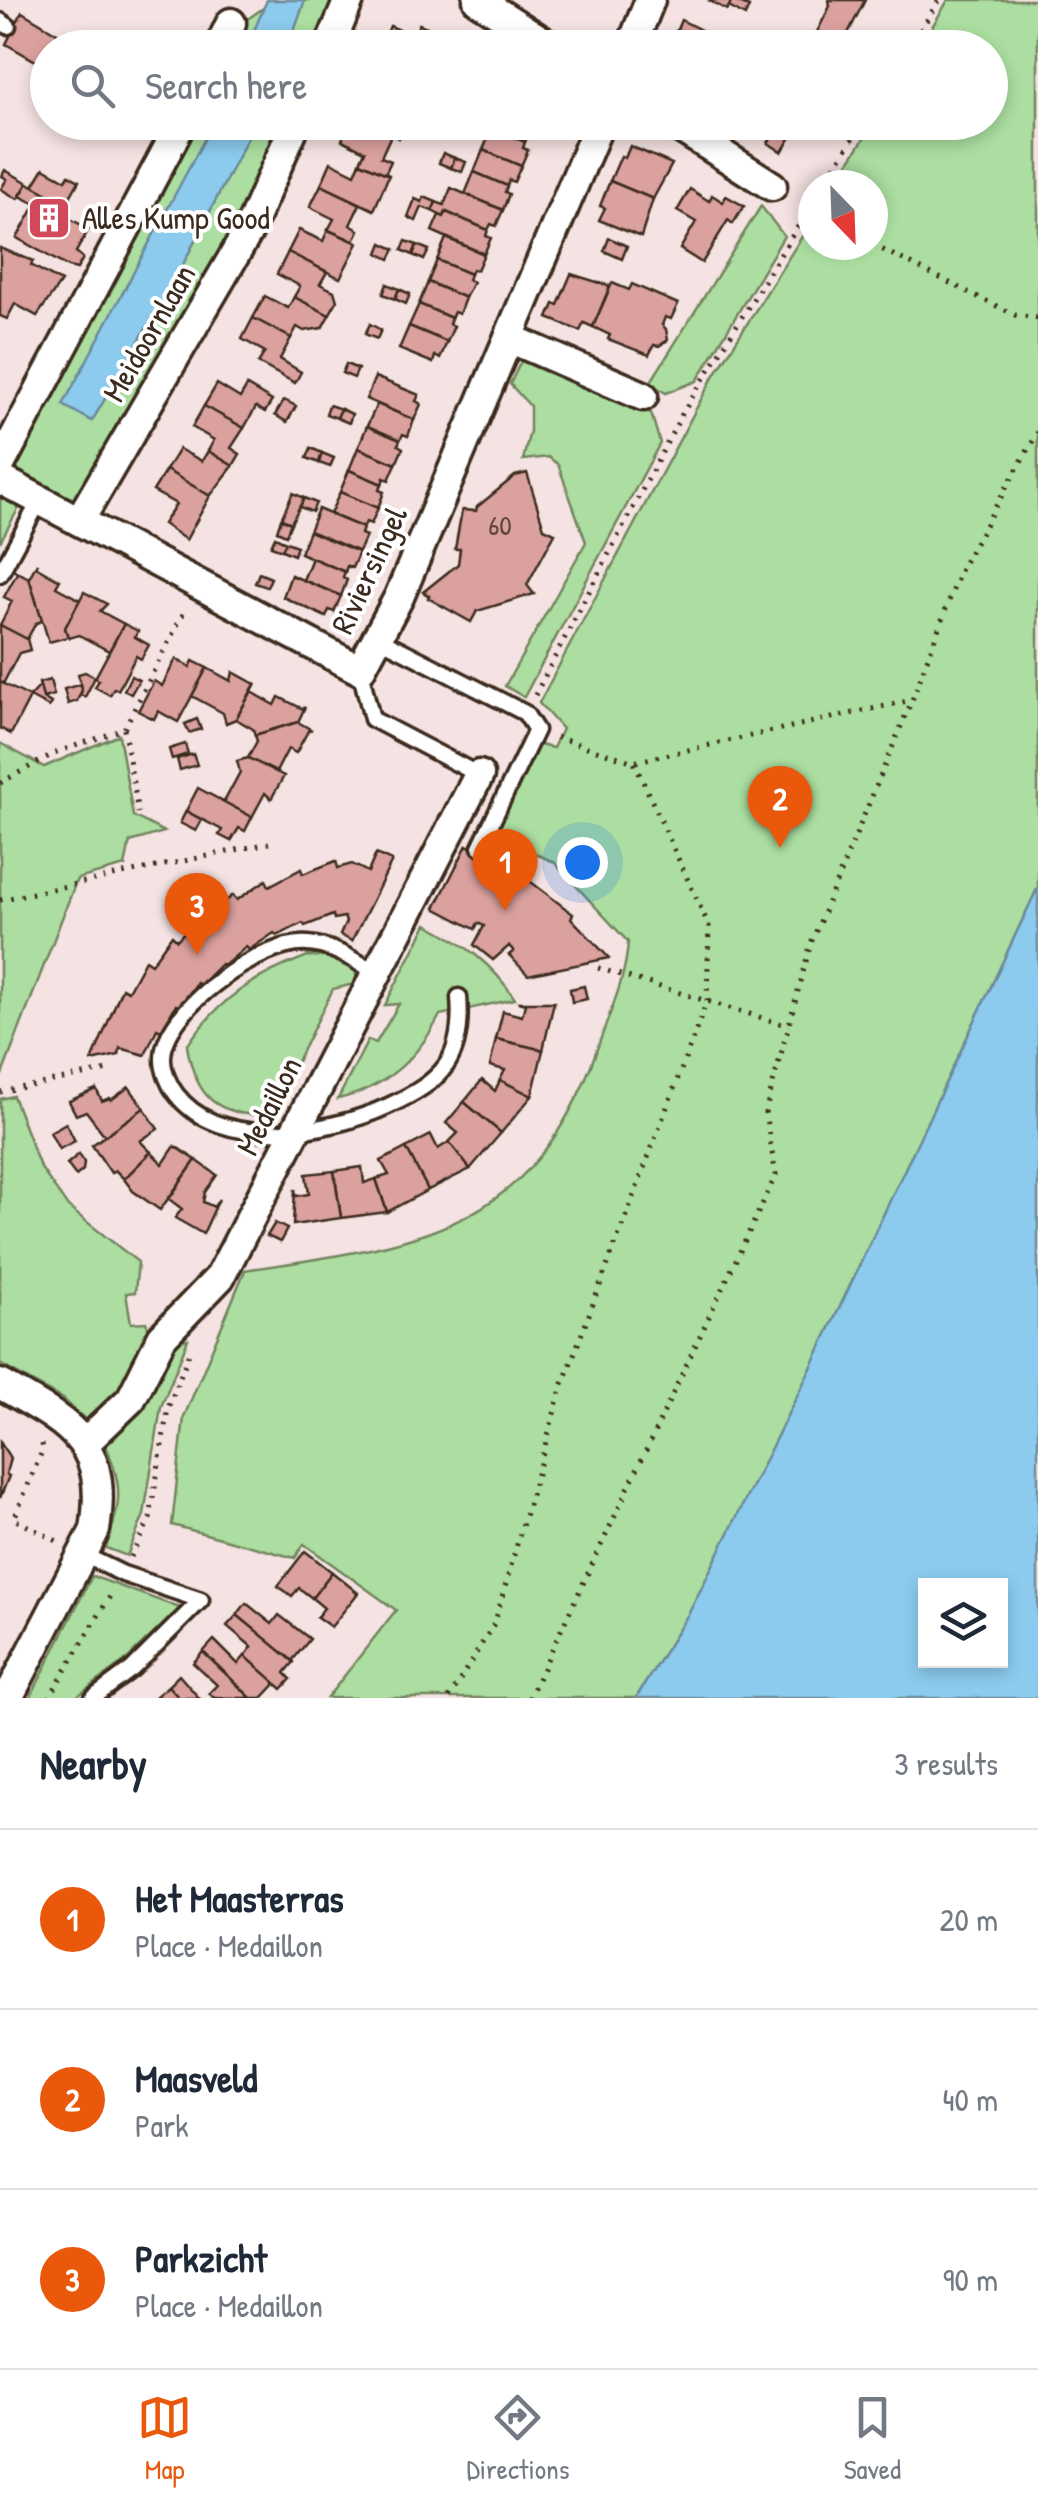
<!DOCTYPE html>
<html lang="en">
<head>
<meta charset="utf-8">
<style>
	body { margin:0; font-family:"Patrick Hand",sans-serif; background:#f6f6f7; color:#1f2937 }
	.controls { position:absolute; right:30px; bottom:30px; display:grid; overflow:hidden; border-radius:0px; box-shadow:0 5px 15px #0003 }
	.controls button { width:90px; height:90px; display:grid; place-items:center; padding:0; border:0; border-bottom:2px solid #e0e1e3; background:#fff; color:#1f2937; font:50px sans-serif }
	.compass { position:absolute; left:798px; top:170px; width:90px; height:90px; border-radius:50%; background:#fff; box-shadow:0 5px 15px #0003; rotate:157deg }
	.you { position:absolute; left:582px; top:862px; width:35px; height:35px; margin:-25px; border:8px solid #fff; border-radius:50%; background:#1a73e8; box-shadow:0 0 0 15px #1a73e833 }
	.badge { display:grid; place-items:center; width:65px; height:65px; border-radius:50%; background:#ea580c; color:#fff; font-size:32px; font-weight:700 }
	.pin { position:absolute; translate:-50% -82px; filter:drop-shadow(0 2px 5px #0008) }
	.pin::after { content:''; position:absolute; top:52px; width:35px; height:30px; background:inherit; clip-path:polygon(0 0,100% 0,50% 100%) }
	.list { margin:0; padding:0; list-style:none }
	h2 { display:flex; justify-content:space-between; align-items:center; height:130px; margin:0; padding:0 40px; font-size:42px }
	h2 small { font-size:32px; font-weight:400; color:#747a83 }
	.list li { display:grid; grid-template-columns:65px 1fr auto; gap:30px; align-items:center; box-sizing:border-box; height:180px; padding:0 40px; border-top:2px solid #e0e1e3 }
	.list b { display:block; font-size:38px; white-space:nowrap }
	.list p { margin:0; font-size:32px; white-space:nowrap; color:#747a83 }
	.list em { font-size:32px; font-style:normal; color:#747a83 }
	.icon { flex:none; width:55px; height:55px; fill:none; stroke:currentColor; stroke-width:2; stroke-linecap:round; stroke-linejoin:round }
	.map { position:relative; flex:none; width:1038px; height:1698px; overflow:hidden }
	.search { position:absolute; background:#fff; box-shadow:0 5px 15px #0003; left:30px; right:30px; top:30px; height:110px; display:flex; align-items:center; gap:25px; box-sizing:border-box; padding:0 35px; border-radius:55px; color:#747a83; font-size:38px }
	.sheet { height:670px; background:#fff }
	nav { display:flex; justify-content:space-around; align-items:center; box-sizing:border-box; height:140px; border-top:2px solid #e0e1e3; background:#fff; font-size:28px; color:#747a83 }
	nav a { display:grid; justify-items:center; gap:5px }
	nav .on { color:#ea580c }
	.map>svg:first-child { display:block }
</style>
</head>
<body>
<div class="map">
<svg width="1038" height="1698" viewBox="0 0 1038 1698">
	<rect width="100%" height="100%" fill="#f4e3e2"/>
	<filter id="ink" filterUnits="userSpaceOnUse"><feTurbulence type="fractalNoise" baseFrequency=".01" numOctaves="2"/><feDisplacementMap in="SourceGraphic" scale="20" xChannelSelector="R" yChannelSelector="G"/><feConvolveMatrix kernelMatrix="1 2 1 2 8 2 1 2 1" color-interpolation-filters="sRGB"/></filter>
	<g filter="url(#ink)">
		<g fill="#abdea0" stroke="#73845f" stroke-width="2.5">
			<path d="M305,0H335L314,47L288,48Z"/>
			<path d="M948,0H1038V887L813,1364L689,1613L636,1698H327L396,1610L304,1544L295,1558L172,1525L184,1417L245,1270C415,1244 531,1234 596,1052C608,1016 626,980 628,942L554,862L492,834L539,745L553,748L562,729L539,703L711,381L813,219V245H873V185H834L874,123L990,122V48L920,47Z"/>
			<path d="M266,6L247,47L227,48L239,25Z"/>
			<path d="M190,123H213L183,182L92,420L177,276L255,123H281L236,223L75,500L15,472Z"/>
			<path d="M761,206L784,236L697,381L666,393L650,383Z"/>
			<path d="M523,357L651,413L660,443L524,697L505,686L586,542L558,464L548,457L523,460L530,431V406L510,384Z"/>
			<path d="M0,491L22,502L0,542Z"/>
			<path d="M119,735L133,816L164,832L130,842L125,866L77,879L0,1080V743L44,767Z"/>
			<path d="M427,924C463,943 493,964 515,999L440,1015C418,1058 386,1088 338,1099L368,1040L376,1043L399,1004L385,1005Z"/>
			<path d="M308,956L334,957L354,967L358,983L333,989L270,1116C217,1115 196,1099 187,1046C219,998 255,976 308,956Z"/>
			<path d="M13,1096L40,1167L68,1207L138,1262L135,1292L126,1293L131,1323L146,1322L151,1333L122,1392L90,1424L64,1400L0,1364V1099Z"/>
			<path d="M188,1339L161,1407L144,1515L127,1556L106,1548C121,1501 124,1490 105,1443L142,1406L172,1342Z"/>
			<path d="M92,1576L180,1608L124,1662L75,1698H30Z"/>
		</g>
		<g fill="#8ccbed" stroke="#6c8b9a" stroke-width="2.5" fill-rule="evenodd">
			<path d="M267,0H305L288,47H247Z"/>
			<path d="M213,123H255L177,276L92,421L63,405Z"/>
			<path d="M1038,887V1698H636L689,1613L813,1364ZM926,1586H1000V1660H926Z"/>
		</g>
		<g fill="#dba19f" stroke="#3b2a1e" stroke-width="2.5">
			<path d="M708,0H732L727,10Z"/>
			<path d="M732,0L749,7L745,16L729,7Z"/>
			<path d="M829,0H865L842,45L817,32L830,6Z"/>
			<path d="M22,12L82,48H48V68L6,44Z"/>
			<path d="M681,20L711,35L705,47L669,48Z"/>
			<path d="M419,24L445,34L440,46L431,42L429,48H381L390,26L414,36Z"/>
			<path d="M445,34L461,44L458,48L440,46Z"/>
			<path d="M349,122H363L391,135L381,157L391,161L385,174L360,162L365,151L342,140Z"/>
			<path d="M363,122H406L399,138Z"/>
			<path d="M495,122H539L533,138L528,136L525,142L492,128Z"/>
			<path d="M751,122H800L782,152L768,143L772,137L748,127Z"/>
			<path d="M492,128L525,142L523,148L528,150L521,166L483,150Z"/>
			<path d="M630,146L672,164L653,199L610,181L621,156L625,158Z"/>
			<path d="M483,150L521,166L514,182L509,180L507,186L474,172Z"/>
			<path d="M443,153L455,158L451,168L439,163Z"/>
			<path d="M455,158L466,162L462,172L451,168Z"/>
			<path d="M331,162L355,174L360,162L389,175L374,210L321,185Z"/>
			<path d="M44,168L66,180L69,175L79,181L66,204L33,186Z"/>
			<path d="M5,170L28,183L18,199L1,189L7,179L2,176Z"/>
			<path d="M474,172L507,186L505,192L509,194L503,210L465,194Z"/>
			<path d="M610,181L653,199L641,237L599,220L605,208L600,206Z"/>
			<path d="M28,183L55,198L50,208L89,229L76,252L83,258L77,269L68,267L17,238L36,204L20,196Z"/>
			<path d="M321,185L360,204L350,225L359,230L354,241L328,230L334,219L310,207Z"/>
			<path d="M451,188L503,210L496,226L491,224L488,230L446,212L444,217L432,211L436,202L444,205Z"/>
			<path d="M690,189L709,201L712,195L723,202L726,196L744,206L733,224L728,220L702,263L680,249L696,222L677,211Z"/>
			<path d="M424,197L436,202L432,211L422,207L416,221L408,217L415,199L422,202Z"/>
			<path d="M446,212L488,230L486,236L491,238L484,254L432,231L439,215L444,217Z"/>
			<path d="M299,230L323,241L328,230L358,243L340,278L288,252Z"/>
			<path d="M446,238L484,254L477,270L472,269L470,274L437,260Z"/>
			<path d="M609,238L627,246L622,259L604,251Z"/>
			<path d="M406,241L417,245L413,255L402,250Z"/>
			<path d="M382,243L395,249L390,259L378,253Z"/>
			<path d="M417,245L429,250L424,260L413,255Z"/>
			<path d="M0,248L33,261L31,265L61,282L37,316L15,304L7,319L0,316Z"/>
			<path d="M288,252L327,272L320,284L334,291L337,301L329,315L294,297L300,286L277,274Z"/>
			<path d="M437,260L470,274L468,280L473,282L465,298L428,282Z"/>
			<path d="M571,274L610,286L593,327L584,323L580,331L548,318L554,304L558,305Z"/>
			<path d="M428,282L465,298L459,314L454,312L451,318L419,304Z"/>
			<path d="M612,283L629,290L632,284L678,304L671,319L665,317L662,325L666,329L668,340L659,346L654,345L649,355L608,339L610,335L593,327Z"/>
			<path d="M387,284L399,289L395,299L383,294Z"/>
			<path d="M399,289L410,294L406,304L395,299Z"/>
			<path d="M265,296L288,308L294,297L329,315L322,328L304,331L297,327L291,338L253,318Z"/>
			<path d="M419,304L451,318L449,324L454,326L447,342L409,326Z"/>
			<path d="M253,318L291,338L280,359L301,372L295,383L258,363L265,352L242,339Z"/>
			<path d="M370,324L381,330L377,339L365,334Z"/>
			<path d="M409,326L447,342L440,359L435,356L433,363L399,349Z"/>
			<path d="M346,364L358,369L354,378L342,373Z"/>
			<path d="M375,377L419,395L416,401L421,404L414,420L366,399Z"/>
			<path d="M217,384L240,398L247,386L272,401L265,412L256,407L244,428L204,406Z"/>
			<path d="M284,400L296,406L287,422L275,415Z"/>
			<path d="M377,404L414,420L408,436L403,434L400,440L367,426Z"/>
			<path d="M329,405L341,409L337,418L326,414Z"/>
			<path d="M204,406L244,428L231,448L240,454L233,466L208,451L214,440L192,427Z"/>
			<path d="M341,409L352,414L349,423L337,418Z"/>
			<path d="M367,426L400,440L398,445L403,448L396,464L358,448Z"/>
			<path d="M311,448L322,453L319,463L307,458Z"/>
			<path d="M358,448L396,464L389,480L384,478L382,484L349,470Z"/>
			<path d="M179,449L202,461L208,451L233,466L210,496L166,470Z"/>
			<path d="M322,453L334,458L330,467L319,463Z"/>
			<path d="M166,470L210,496L186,540L163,524L176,504L153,491Z"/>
			<path d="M349,470L382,484L379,490L384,492L378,508L340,492Z"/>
			<path d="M527,473L544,528L555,533L527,585L534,594L477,611L471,622L428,598L429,596L423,592L458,564L460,549H455L462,510L476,511L477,507L515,476Z"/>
			<path d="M340,492L378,508L371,524L366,522L363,528L330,514Z"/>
			<path d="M293,493L304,498L291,523L281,519Z"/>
			<path d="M304,498L316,503L312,512L300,507Z"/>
			<path d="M318,509L363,528L361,534L366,536L359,552L309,531Z"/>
			<path d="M281,519L291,523L286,535L277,531Z"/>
			<path d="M309,531L359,552L352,568L347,566L345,572L300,553Z"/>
			<path d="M275,537L286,542L282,550L271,546Z"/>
			<path d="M286,542L297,546L294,555L282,550Z"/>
			<path d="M312,558L345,572L343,577L347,580L341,596L303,580Z"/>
			<path d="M37,563V567L60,580L56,587L80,600L65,628L68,637L49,642L29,578Z"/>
			<path d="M14,570L29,578L42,621L36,623L27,639L0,625L12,601L4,597L17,573Z"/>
			<path d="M259,573L271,578L267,587L255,583Z"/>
			<path d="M291,575L341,596L334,612L329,610L326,617L283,597Z"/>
			<path d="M84,592L107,604L100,611L124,624L109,651L79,635L69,638L65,628Z"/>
			<path d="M124,624L138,631L135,637L149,645L141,659L136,656L118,690L114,688L110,695L95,687L99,680L95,678Z"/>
			<path d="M0,625L27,639L30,650L19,653L3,684L0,682Z"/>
			<path d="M176,659L190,667L193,661L207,668L178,722L158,711L154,719L138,711L154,681L162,686Z"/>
			<path d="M207,668L231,681L233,672L255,684L236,719L226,723L223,713L192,696Z"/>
			<path d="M85,672L95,677L85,697L80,695L82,690L78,674Z"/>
			<path d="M131,676L139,680L131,694L124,690Z"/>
			<path d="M50,680L54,695L43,698L39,683Z"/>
			<path d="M0,682L30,697L11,734L0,728Z"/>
			<path d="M81,684L82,690L77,701L68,704L64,689Z"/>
			<path d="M256,684L252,692L275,705L279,697L303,709L305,707L298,722L255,735L253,729L236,719Z"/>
			<path d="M40,686L43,698L51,703L49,707L30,697Z"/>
			<path d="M197,719L201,729L189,733L185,724Z"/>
			<path d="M298,722L312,730L309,729L296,753L288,749L276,772L248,758L257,741L255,735Z"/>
			<path d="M185,744L188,754L172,759L169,749Z"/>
			<path d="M193,754L197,765L180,770L177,759Z"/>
			<path d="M248,758L284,776L271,799L265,793L252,817L224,802L240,772L237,761Z"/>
			<path d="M198,788L252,817L245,831L239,828L231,841L219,835L222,830L186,811Z"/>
			<path d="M186,811L202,820L196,831L180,823Z"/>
			<path d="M467,845L494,860L497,856L573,914L571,918L609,958L528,975L509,955L514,951L509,946L493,960L474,945L484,926L478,923L475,929L435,908Z"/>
			<path d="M376,854L392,861L352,941L340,935L346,922L344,917L334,919L333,915L305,926L303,923L277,936L274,933L249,950L246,947L224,966L221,964L200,985L197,983L179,1007L176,1005L161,1031L157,1029L145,1055L120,1048L119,1055L92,1061L122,988L128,991L145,960L151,964L172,935L177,940L201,914L205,919L233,895L237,900L266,880L269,886L301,869L303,874L336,861L338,868L352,864L368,872Z"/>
			<path d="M584,986L587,999L572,1002L570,989Z"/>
			<path d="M518,1002H554L543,1050L496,1039L503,1011L522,1016L525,1004Z"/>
			<path d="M496,1039L543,1050L532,1096L500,1080L505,1070L490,1066Z"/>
			<path d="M482,1080L495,1091L500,1080L532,1096L501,1133L464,1102Z"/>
			<path d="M129,1087L144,1108L105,1136L86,1111L76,1115L69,1101L96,1089L102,1101L110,1098L111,1100Z"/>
			<path d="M464,1102L501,1133L470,1169L449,1142L458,1133L446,1123Z"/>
			<path d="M144,1108L158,1129L140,1141L151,1152L124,1179L115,1170L111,1173L92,1145Z"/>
			<path d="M66,1123L75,1141L59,1149L50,1132Z"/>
			<path d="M431,1135L438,1149L449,1142L470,1169L428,1190L406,1148Z"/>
			<path d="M175,1146L196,1160L160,1210L133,1191L124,1179L151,1152L163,1164Z"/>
			<path d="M406,1148L428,1190L387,1212L376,1179L389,1175L381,1161Z"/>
			<path d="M79,1154L84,1162L83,1170L76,1176L67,1164Z"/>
			<path d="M196,1160L217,1175L205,1192L203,1202L214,1207L219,1199L203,1234L175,1218L182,1209L169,1199Z"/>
			<path d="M362,1167L364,1183L376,1179L387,1212L341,1218L334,1171Z"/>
			<path d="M334,1171L341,1218L293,1225L295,1189L296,1196L309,1194L306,1174Z"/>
			<path d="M275,1223L287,1229L280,1242L267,1236Z"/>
			<path d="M0,1442L10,1458L6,1474L9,1476L0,1498Z"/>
			<path d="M305,1551L332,1572L312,1598L299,1588L292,1596L278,1586Z"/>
			<path d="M332,1572L358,1593L331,1627L317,1617L324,1608L312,1598Z"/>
			<path d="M246,1603L272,1624L279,1615L310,1639L292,1661L237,1615Z"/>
			<path d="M237,1615L294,1662L285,1673L291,1679L282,1689L245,1656L252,1647L227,1626Z"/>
			<path d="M214,1640L238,1664L245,1656L276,1683L262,1698H251L203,1652Z"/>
			<path d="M203,1652L251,1698H214L209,1693L217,1685L193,1663Z"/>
			<path d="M179,1675L199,1698H179L168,1686Z"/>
			<path d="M168,1686L179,1698H158L156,1696Z"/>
		</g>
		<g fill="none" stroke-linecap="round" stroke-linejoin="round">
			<g stroke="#3b2a1e" stroke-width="21">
				<g id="service">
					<path d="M0,21L8,26"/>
					<path d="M0,574L40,500"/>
					<path d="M378,638L525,713L536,730L480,847"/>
					<path d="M360,670L372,719L479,775"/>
					<path d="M377,973C355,961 334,946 308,944C262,940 162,1010 163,1059C163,1071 169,1085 176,1094C221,1153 330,1133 388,1106C443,1081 464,1059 459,997"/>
					<path d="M82,1554L123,1574L201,1600L132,1669L93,1698"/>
				</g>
			</g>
			<g stroke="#3b2a1e" stroke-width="35">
				<g id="minor">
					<path d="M478,0L553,48"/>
					<path d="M219,48L231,23"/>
					<path d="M329,48L349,0"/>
					<path d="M631,48L650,0"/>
					<path d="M671,122L772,186"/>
					<path d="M509,338L643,396"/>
					<path d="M0,465L182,122"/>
					<path d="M0,479L360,670L399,597L600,122"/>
					<path d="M79,521L248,232L296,122"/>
					<path d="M0,1384C70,1424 109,1440 95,1530L8,1698"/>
					<path d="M85,1443L131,1399L162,1337L220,1277L479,775"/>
				</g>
			</g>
			<g stroke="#3b2a1e" stroke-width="5" stroke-dasharray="2.5 8" stroke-linecap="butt">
				<path d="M910,48L939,0"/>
				<path d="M824,185L863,122"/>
				<path d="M873,245L1015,315L1038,318"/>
				<path d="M535,695L682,414L813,202"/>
				<path d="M124,729L138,813"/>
				<path d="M556,737L634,762L912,700"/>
				<path d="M0,783L55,753L124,729L186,608"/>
				<path d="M0,900L269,843"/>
				<path d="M598,968L789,1026"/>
				<path d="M0,1092L108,1070"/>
				<path d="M42,1444L43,1449L14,1519L57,1541"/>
				<path d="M131,1557L150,1519L168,1408L191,1348"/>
				<path d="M49,1698L112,1593"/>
				<path d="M449,1698L495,1622L561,1389L707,1001L709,926L634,762"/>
				<path d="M529,1698L776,1175L765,1113L811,943L912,700L962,566L1038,432"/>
			</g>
			<use href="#service" stroke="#fff" stroke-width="14"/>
			<use href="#minor" stroke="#fff" stroke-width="28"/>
		</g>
	</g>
	<defs>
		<g id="building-square" transform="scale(2.25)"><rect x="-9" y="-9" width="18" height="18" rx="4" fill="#d1495b" stroke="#fff"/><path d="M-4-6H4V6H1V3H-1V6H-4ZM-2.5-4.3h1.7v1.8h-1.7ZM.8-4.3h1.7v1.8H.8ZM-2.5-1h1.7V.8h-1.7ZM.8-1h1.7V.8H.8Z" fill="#fff"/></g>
	</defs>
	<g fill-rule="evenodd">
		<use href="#building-square" x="49" y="218"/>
	</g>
	<g text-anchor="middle" stroke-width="8" stroke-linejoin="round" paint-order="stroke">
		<g font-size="28" fill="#63483e">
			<text x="500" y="535">60</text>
		</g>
		<g font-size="32" fill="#3b2a1e" stroke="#fff" text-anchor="start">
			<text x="82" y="229">Alles Kump Good</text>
		</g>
		<g font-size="32" fill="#3b2a1e" stroke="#fff">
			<text transform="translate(149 333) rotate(-60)" y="11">Meidoornlaan</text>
			<text transform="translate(369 570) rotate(-65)" y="11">Riviersingel</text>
			<text transform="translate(269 1106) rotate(-63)" y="11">Medaillon</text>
		</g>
	</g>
</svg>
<div class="controls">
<button><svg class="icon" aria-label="layers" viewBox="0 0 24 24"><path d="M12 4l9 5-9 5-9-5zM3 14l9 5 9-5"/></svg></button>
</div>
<svg class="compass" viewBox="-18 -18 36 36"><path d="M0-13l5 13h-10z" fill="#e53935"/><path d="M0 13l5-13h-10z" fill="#747a83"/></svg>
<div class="you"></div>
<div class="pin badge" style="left:505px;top:911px">1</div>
<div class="pin badge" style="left:780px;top:848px">2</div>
<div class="pin badge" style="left:197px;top:955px">3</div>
<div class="search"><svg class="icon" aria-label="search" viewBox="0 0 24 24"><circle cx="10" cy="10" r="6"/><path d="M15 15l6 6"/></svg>Search here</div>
</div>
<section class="sheet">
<h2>Nearby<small>3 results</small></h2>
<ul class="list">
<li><span class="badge">1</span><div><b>Het Maasterras</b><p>Place · Medaillon</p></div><em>20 m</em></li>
<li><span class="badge">2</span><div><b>Maasveld</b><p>Park</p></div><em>40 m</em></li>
<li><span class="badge">3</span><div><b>Parkzicht</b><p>Place · Medaillon</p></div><em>90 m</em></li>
</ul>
</section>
<nav>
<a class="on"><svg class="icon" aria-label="map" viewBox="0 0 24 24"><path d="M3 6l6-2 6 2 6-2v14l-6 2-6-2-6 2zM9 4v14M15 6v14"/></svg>Map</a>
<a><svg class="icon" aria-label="directions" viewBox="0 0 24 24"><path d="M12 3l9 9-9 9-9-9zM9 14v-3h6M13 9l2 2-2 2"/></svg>Directions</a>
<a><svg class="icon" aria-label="saved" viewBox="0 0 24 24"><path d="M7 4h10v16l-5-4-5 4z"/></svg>Saved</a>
</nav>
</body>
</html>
